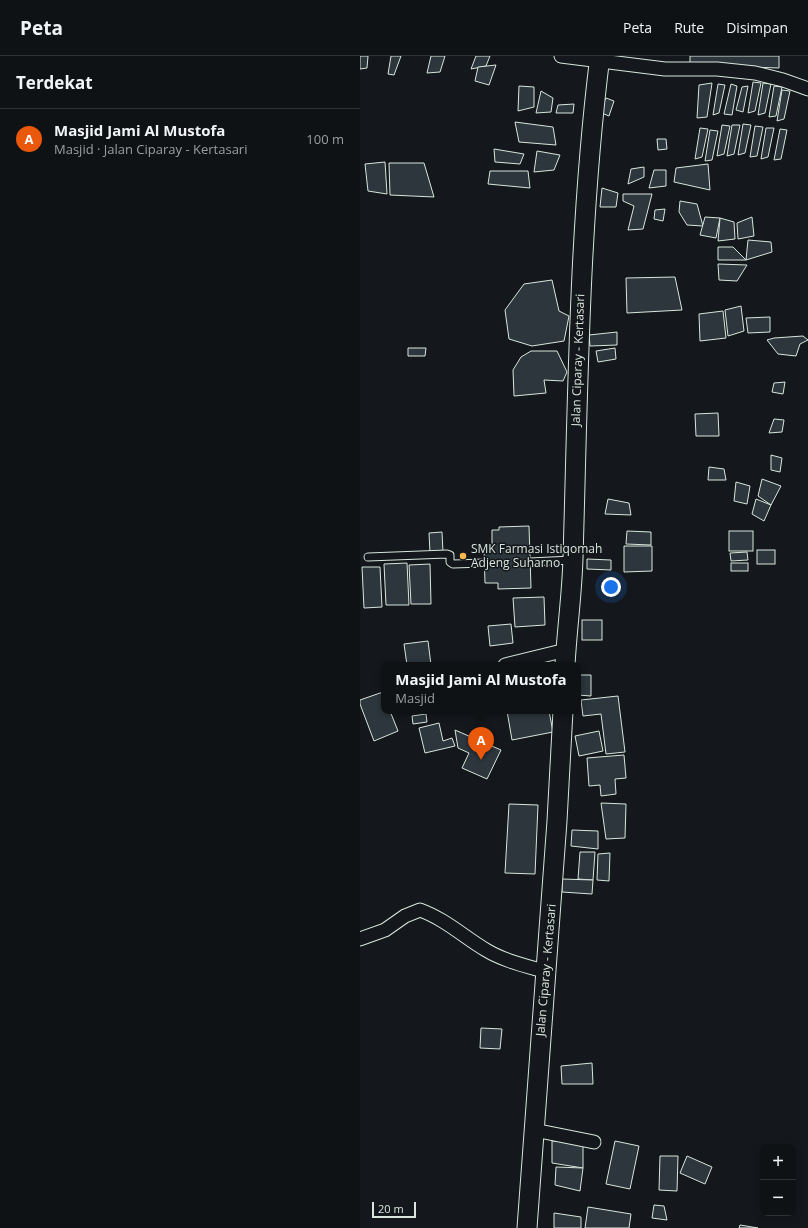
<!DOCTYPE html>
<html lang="id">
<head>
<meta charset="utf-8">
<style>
	body { margin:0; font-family:"Open Sans",sans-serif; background:#1d2022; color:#f1f3f6 }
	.controls { position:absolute; right:12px; bottom:12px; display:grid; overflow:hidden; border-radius:8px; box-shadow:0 2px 10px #0003 }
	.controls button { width:36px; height:36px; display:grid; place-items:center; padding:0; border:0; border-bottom:1px solid #2f3234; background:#0f1215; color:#f1f3f6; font:20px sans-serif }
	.scale { position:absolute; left:12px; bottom:10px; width:44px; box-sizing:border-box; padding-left:4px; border:2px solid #d8e6dc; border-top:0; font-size:11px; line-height:14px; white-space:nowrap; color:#d8e6dc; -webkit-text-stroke:3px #14181c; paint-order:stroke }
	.you { position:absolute; left:251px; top:531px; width:14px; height:14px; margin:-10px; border:3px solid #fff; border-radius:50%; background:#1a73e8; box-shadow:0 0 0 6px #1a73e833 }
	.badge { display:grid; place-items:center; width:26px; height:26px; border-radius:50%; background:#ea580c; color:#fff; font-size:13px; font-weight:700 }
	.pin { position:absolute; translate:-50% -33px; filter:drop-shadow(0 1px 2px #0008) }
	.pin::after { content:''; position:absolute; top:21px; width:14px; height:12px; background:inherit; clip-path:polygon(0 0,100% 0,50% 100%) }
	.popup { position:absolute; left:21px; top:606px; width:200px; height:52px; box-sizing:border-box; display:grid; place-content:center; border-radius:8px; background:#0f1215; filter:drop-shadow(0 1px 3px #0005); font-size:13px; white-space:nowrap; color:#9b9ea0 }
	.popup b { font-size:15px; color:#f1f3f6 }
	.popup::after { content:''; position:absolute; left:50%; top:100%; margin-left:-8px; border:8px solid transparent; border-top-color:#0f1215 }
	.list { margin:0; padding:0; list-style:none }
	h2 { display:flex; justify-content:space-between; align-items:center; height:52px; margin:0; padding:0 16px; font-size:17px }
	h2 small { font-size:13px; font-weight:400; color:#9b9ea0 }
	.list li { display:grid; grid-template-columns:26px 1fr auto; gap:12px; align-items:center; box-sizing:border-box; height:60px; padding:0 16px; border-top:1px solid #2f3234 }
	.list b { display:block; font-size:15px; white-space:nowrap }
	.list p { margin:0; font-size:13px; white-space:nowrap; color:#9b9ea0 }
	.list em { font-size:13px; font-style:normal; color:#9b9ea0 }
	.map { position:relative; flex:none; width:448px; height:1172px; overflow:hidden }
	header { display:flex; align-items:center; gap:24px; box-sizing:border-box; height:56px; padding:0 20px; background:#0f1215; border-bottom:1px solid #2f3234 }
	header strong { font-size:19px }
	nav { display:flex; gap:22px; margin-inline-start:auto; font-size:14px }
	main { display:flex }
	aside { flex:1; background:#0f1215 }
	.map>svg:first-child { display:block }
</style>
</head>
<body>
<header>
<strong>Peta</strong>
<nav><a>Peta</a><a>Rute</a><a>Disimpan</a></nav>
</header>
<main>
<aside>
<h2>Terdekat<small></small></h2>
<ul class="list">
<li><span class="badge">A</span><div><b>Masjid Jami Al Mustofa</b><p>Masjid · Jalan Ciparay - Kertasari</p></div><em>100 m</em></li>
</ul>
</aside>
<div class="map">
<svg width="448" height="1172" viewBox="0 0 448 1172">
	<rect width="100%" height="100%" fill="#14181c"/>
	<g fill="#2c363c" stroke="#d8e6dc">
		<path d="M0,0H8L7,12L0,13Z"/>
		<path d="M31,0H41L34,19L28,18Z"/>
		<path d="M71,0H85L80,16L67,17Z"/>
		<path d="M116,0H130L126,10L111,13Z"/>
		<path d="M330,0H419V12L330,9Z"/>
		<path d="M136,9L129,29L115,25L118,11Z"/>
		<path d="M393,26L401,27L395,55L388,57Z"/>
		<path d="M352,27L347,61L337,62L339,29Z"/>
		<path d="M403,27L411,28L405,57L398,59Z"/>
		<path d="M358,28L365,29L359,57L353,59Z"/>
		<path d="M371,28L377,30L372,59L364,58Z"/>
		<path d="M159,30L174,31V51L158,55Z"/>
		<path d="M388,30L383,56L376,54L382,31Z"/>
		<path d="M414,30L422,31L416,60L409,61Z"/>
		<path d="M422,34L430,35L424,63L417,65Z"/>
		<path d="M181,35L193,42L191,56L176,57Z"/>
		<path d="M246,42L254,45L249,60L239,56Z"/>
		<path d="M214,48L213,57H196L198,49Z"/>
		<path d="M155,66L193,71L196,89L159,86Z"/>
		<path d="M383,68L391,69L385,97L378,99Z"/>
		<path d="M362,69L370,70L364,98L357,100Z"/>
		<path d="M372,69H380L374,98L367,100Z"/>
		<path d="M395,70L403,71L397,100L390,101Z"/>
		<path d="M340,72L348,73L342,101L335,103Z"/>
		<path d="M406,72H414L408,101L401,103Z"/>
		<path d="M420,73L427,74L421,103L414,104Z"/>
		<path d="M350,74L358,75L352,104L345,105Z"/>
		<path d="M297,83H306L307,93L298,94Z"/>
		<path d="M134,93L164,98L160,108L135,106Z"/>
		<path d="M177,95L200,99L194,114L174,116Z"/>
		<path d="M25,106L27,138L8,135L5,108Z"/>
		<path d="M29,107H64L74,141L30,139Z"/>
		<path d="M348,108L350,134L314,126L316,112Z"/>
		<path d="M284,111V121L268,128L271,113Z"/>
		<path d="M294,114H306V130L289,132Z"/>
		<path d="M130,115H168L170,132L128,128Z"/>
		<path d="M242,132L258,137L256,151H240Z"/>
		<path d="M263,138H292L283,173L268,174L274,150L263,145Z"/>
		<path d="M320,145L337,148L343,170L327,169L319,156Z"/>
		<path d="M305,153L303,165L294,163L295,154Z"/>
		<path d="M345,161L360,162L356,182L340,179Z"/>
		<path d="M392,161L394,180L378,183L377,167Z"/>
		<path d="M360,162L374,166L375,183L358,185Z"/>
		<path d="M388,184L411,186L412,196L386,204Z"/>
		<path d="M358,191H373L386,204H358Z"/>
		<path d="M358,208L387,209L377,225L359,224Z"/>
		<path d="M315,221L322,254L267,257L266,222Z"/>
		<path d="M192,224L199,255L209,260L204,285L172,290L149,283L145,254L164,228Z"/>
		<path d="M381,250L384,275L368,280L365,254Z"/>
		<path d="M363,255L366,282L340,285L339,258Z"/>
		<path d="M410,261V276L388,277L386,262Z"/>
		<path d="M257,276V289L230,290L229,279Z"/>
		<path d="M443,280L448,284L440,288L436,300L418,298L407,284L414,282Z"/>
		<path d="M48,292H66L65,300H48Z"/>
		<path d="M255,292L256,303L238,306L236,295Z"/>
		<path d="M171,295H197L207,316L203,325L184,324L186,337L154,340L153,314L161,301Z"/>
		<path d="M425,326L423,338L412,336L414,327Z"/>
		<path d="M358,357L359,380H336L335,358Z"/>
		<path d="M414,363L424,364L422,376L409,377Z"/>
		<path d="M411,399L422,402L420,416L411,414Z"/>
		<path d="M349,411L364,413L366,424H348Z"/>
		<path d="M402,423L421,430L411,449L398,440Z"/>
		<path d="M376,426L390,430L387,448L374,445Z"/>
		<path d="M248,443L269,447L271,459L245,458Z"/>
		<path d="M396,443L411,449L404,465L392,458Z"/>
		<path d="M169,470L171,532L138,533V527H125L124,495H132V474H139V471Z"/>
		<path d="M267,475L291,476V489L266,488Z"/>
		<rect x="369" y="475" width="24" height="20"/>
		<path d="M82,476L83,496L70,497L69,477Z"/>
		<path d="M264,490H292V515L264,516Z"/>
		<rect x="397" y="494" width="18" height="14"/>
		<path d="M387,496L388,504L371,505L370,497Z"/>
		<path d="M227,503L251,504V514L227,513Z"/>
		<path d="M47,507L49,549H26L24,508Z"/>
		<rect x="371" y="507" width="17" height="8"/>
		<path d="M70,508L71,548H51L49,509Z"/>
		<path d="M2,511H20L22,551L4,552Z"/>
		<path d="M184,541L185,569L155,571L153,542Z"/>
		<rect x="222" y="564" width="20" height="20"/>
		<path d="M151,568L153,587L130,590L128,570Z"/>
		<path d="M68,585L71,609H47L44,588Z"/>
		<path d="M218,619H231V640L218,639Z"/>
		<path d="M23,636L24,639V655H30L38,675L14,685L0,648V644Z"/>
		<path d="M258,640L265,696L246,698L241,658L223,660L221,644Z"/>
		<path d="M147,655H189L193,676L152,684Z"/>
		<path d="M66,658L67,666L53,668L52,660Z"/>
		<path d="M79,667L83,685L92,682L95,690L65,697L59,672Z"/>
		<path d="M95,674L141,694L127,723L102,712L109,697L98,692Z"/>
		<path d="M239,675L243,695L219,700L215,680Z"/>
		<path d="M264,699L266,722L255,723L256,738L241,740L240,729L229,730L227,702Z"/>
		<path d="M241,747L266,748L265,782L246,783Z"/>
		<path d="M149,748L178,749L175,818L145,817Z"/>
		<path d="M212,774L238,775V793L211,790Z"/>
		<path d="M220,796H235L233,824L218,823Z"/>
		<path d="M250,797L249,825L237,824L238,798Z"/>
		<path d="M202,823L233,824L232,838L202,836Z"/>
		<path d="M121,972L142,973L140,993L120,992Z"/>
		<path d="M232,1007L233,1028H202L201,1010Z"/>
		<path d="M192,1085L223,1086V1112L192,1107Z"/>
		<path d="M255,1085L279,1090L270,1133L246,1128Z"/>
		<path d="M300,1100H318L317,1135L299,1134Z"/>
		<path d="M327,1100L352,1111L345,1128L320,1117Z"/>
		<path d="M196,1111L223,1112L220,1135L195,1129Z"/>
		<path d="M294,1149L304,1150L307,1164L292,1162Z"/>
		<path d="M228,1151L271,1158L269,1172H225Z"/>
		<path d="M194,1157L221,1161V1172H194Z"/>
		<path d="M380,1169L398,1172H379Z"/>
	</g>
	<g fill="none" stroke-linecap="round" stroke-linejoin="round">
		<g stroke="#d8e6dc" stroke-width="9">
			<g id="service">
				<path d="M8,501L87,498L90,499V506L93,508L125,507"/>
				<path d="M170,506L212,504"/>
			</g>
		</g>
		<g stroke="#d8e6dc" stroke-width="15">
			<g id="minor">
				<path d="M201,0L305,13H357L395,17L423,24L448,33"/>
				<path d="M145,609L206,594"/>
				<path d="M0,883L25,874L45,860L60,854C85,863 104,881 126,894C144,905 167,910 187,916"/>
				<path d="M174,1074L234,1086"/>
			</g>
		</g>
		<g stroke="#d8e6dc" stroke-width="21">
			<g id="secondary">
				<path d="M205,609C207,573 212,538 213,502C218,334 219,167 240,0"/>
				<path d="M167,1172L197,765L203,655"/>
			</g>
		</g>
		<use href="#service" stroke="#14181c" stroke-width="7"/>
		<use href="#minor" stroke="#14181c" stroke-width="13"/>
		<use href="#secondary" stroke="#14181c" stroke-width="19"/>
	</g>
	<circle fill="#ffb74d" stroke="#14181c" stroke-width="1.5" cx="103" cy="500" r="4"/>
	<g text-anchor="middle" stroke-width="3" stroke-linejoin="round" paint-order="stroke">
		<g font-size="12" fill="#d8e6dc" stroke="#14181c">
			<text transform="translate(218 304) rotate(-88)" y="4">Jalan Ciparay - Kertasari</text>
			<text transform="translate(186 914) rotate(-85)" y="4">Jalan Ciparay - Kertasari</text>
		</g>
		<g font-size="12" fill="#d8e6dc" stroke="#14181c" text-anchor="start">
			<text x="111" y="497">SMK Farmasi Istiqomah<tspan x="111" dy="14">Adjeng Suharno</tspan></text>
		</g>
	</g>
</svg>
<div class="controls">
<button>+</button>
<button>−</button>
</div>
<div class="scale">20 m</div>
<div class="you"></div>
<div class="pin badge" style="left:121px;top:704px">A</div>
<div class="popup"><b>Masjid Jami Al Mustofa</b>Masjid</div>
</div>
</main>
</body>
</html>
